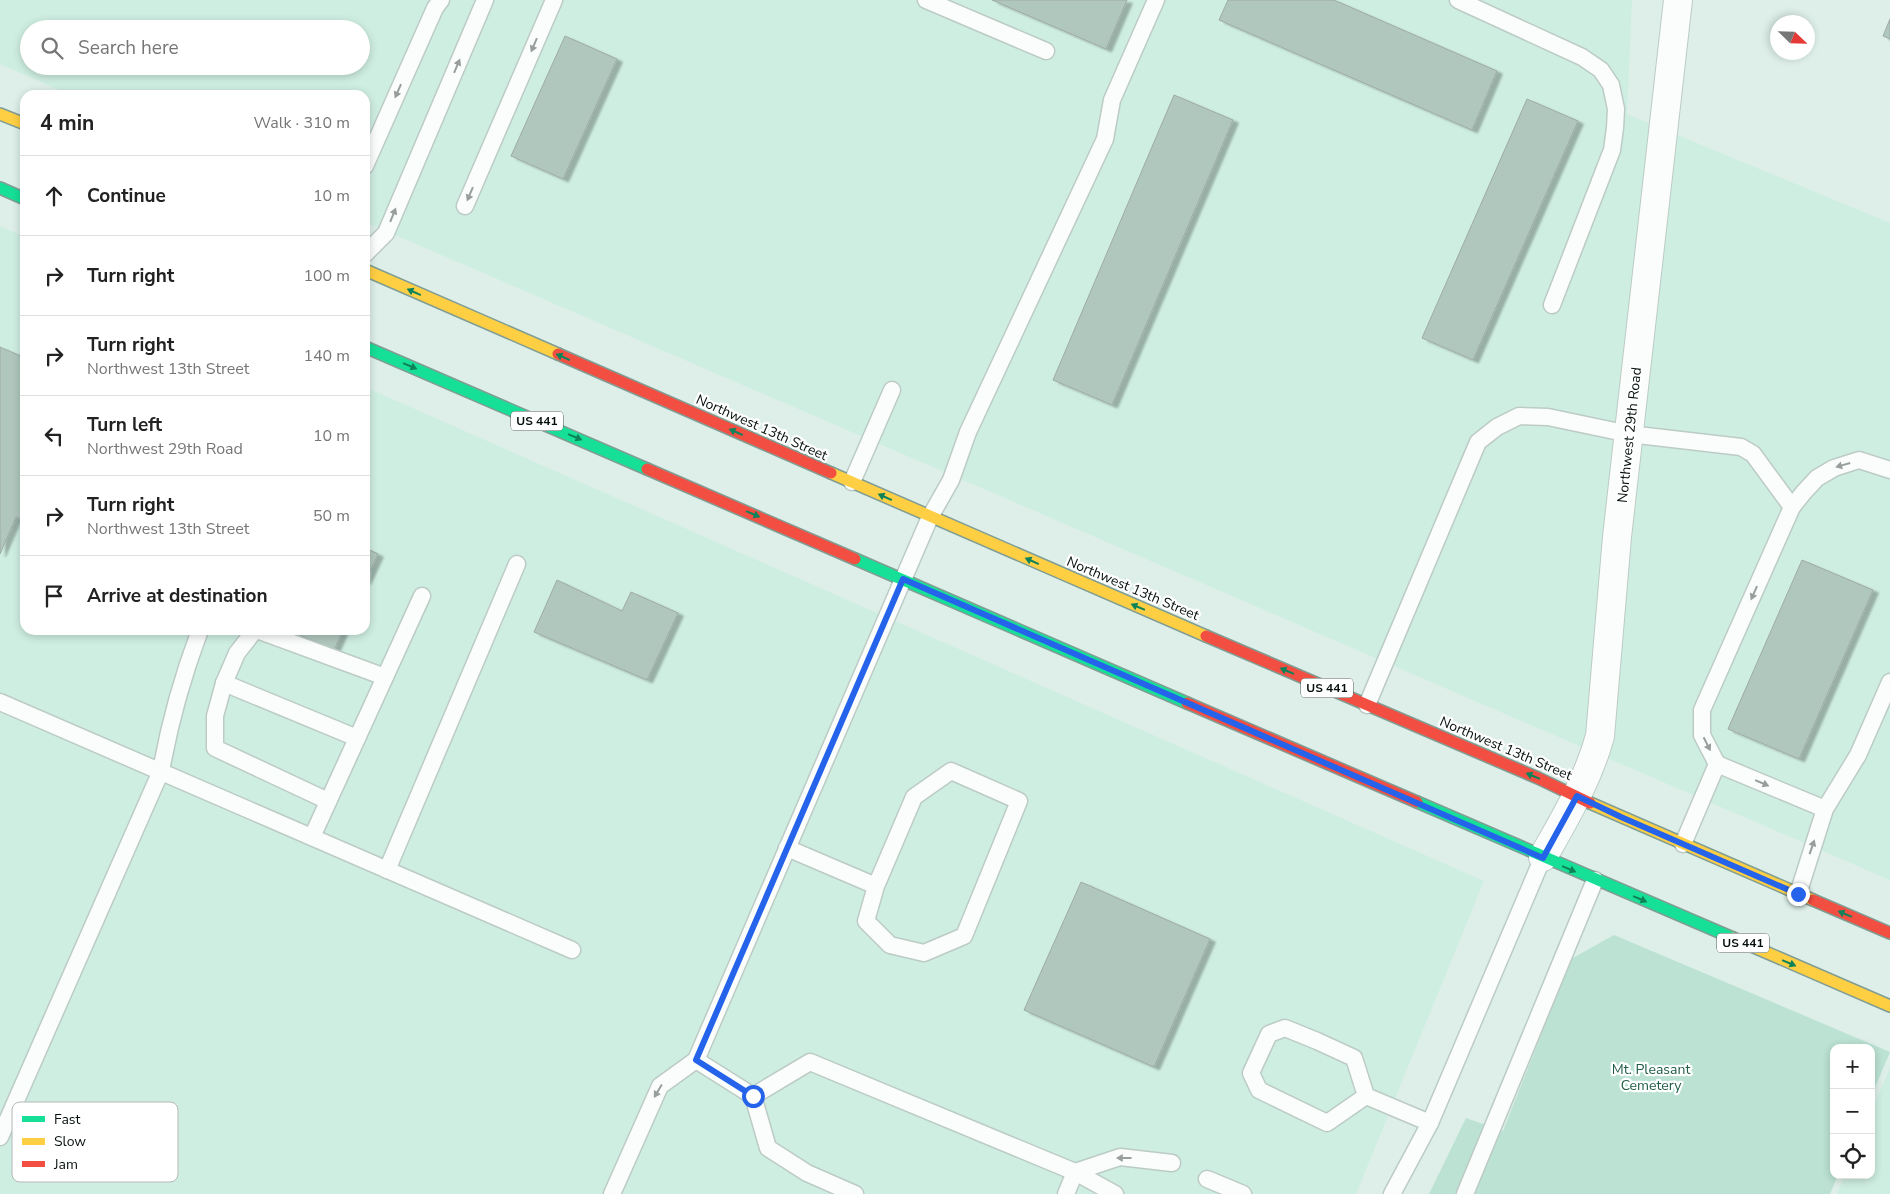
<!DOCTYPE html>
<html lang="en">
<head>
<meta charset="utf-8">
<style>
	body { margin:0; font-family:"Nunito Sans",sans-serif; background:#f6f6f6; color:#222 }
	.controls { position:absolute; right:15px; bottom:15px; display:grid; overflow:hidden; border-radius:10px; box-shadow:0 2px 8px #0003 }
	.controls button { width:45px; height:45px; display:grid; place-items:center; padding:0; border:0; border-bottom:1px solid #e0e0e0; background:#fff; color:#222; font:25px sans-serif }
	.compass { position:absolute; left:1770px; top:15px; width:45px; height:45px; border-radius:50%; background:#fff; box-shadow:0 2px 8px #0003; rotate:113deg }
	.stop { position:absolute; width:15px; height:15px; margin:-11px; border:4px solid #2563eb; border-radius:50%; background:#fff }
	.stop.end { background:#2563eb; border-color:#fff; box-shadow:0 1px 5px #0008 }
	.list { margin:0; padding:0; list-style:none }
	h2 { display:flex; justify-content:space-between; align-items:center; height:65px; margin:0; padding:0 20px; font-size:21px }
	h2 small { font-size:16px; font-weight:400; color:#767676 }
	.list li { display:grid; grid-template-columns:32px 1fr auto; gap:15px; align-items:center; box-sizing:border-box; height:80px; padding:0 20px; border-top:1px solid #e0e0e0 }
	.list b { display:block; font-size:19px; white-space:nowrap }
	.list p { margin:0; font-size:16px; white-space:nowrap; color:#767676 }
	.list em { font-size:16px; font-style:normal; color:#767676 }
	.icon { flex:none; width:28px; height:28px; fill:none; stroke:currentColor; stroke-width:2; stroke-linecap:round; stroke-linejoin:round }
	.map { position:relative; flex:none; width:1890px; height:1194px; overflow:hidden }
	.search { position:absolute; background:#fff; box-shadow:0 2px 8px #0003; left:20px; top:20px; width:350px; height:55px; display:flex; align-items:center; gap:12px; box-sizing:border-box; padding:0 18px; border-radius:28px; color:#767676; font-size:19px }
	.panel { position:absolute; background:#fff; box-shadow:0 2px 8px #0003; left:20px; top:90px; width:350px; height:545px; border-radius:15px }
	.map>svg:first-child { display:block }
</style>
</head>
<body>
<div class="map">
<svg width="1890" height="1194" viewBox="0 0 1890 1194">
	<defs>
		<filter id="shadow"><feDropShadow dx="5.5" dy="3" stdDeviation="1" flood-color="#0004"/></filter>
	</defs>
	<rect width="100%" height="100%" fill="#ddefe8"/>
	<g fill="#cfeee2" fill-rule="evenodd">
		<path d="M0,0H1632L1627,114L1890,223V880L365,222V95H71L0,64ZM29,29H361V66H29Z"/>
		<path d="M0,226L25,237V630H365V387L1484,881L1356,1194H0Z"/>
		<path d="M1890,1068V1194H1837L1845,1175H1871V1112Z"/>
	</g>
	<path fill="#bbe2d3" d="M1614,935L1890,1052L1871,1097V1048H1834V1175H1838L1830,1194H1429L1466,1118L1503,1131L1571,959Z"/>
	<g fill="#b0c7be" stroke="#9eaba6" filter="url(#shadow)">
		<path d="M992,0H1127L1106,49Z"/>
		<path d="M1228,0H1334L1497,71L1472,130L1219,20Z"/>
		<path d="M1890,19V39L1883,36Z"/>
		<path d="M565,36L617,59L563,179L511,156Z"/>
		<path d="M1174,95L1233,120L1112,405L1053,380Z"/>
		<path d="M1527,99L1578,121L1473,360L1422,338Z"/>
		<path d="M0,347L25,358V521L16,517L0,554Z"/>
		<path d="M365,548L378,554L365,582Z"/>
		<path d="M1802,560L1873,590L1799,759L1728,729Z"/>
		<path d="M557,580L622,611L631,592L678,613L647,680L534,632Z"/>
		<path d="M289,630H343L334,650Z"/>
		<path d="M1081,882L1210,939L1154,1067L1024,1010Z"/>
	</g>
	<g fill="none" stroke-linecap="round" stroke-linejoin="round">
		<g stroke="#bccbc5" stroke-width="19">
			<g id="lane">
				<path d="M926,0L1046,51"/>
				<path d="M1458,0L1582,57L1601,70L1611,85L1616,109L1615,128L1612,150L1552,305"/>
				<path d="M365,166L435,8L441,0"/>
				<path d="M465,206L554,0"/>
				<path d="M365,254L386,233L485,0"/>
				<path d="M852,482L892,390"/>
				<path d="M255,630L237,653L224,683L215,716V748L328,801"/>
				<path d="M257,630L385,677"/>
				<path d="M224,683L357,738"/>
				<path d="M0,702L572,950"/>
				<path d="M1367,705L1478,442L1497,427L1519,416L1548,417L1629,434L1741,447L1753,454L1792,507"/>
				<path d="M1717,764L1825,809"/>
				<path d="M312,837L422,596"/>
				<path d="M1683,844L1717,764L1702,735V710L1792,507L1804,492L1817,478L1834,468L1859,460L1890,470"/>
				<path d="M787,848L876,886L866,921L890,945L924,953L964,936L1019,801L951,771L914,797L876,886"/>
				<path d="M387,870L517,564"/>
				<path d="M1798,894L1825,809L1858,755L1890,682"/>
				<path d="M696,1060L753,1096L768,1148L807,1173L855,1194"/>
				<path d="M753,1096L810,1062L1075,1172L1066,1194"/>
				<path d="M1366,1096L1327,1123L1259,1090L1251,1073L1269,1034L1285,1028L1317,1041L1354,1058L1366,1096L1430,1123"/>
				<path d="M0,1137L161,771C170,720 182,678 200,630"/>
				<path d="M1075,1172L1120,1157L1172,1163"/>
				<path d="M1075,1172L1115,1194"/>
				<path d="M1207,1179L1243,1194"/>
				<path d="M612,1194L660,1086L696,1060L930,517L951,480L968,432L1105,139L1112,100L1156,0"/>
				<path d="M1392,1194L1430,1123L1543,857"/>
				<path d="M1465,1194L1595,880"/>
			</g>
		</g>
		<g stroke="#bccbc5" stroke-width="30">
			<path id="street" d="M1543,857C1565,818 1588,780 1600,736L1617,537L1678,0"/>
		</g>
		<g stroke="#809d94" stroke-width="14">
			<g id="fast">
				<path d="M0,188L25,199"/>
				<path d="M365,347L647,469"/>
				<path d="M855,559L1187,703"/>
				<path d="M1417,802L1733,938"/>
			</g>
		</g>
		<g stroke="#809d94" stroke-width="14">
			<g id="slow">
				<path d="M0,114L25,124"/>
				<path d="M365,270L558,354"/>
				<path d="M831,473L1206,636"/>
				<path d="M1590,803L1813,900"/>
				<path d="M1733,938L1890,1006"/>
			</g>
		</g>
		<g stroke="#809d94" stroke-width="14">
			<g id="jam">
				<path d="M558,354L831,473"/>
				<path d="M647,469L855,559"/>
				<path d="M1206,636L1538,778L1590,803"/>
				<path d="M1187,703L1417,802"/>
				<path d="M1813,900L1890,933"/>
			</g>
		</g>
		<use href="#lane" stroke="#fafdfc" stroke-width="16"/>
		<use href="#street" stroke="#fafdfc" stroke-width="28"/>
		<use href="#fast" stroke="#16e098" stroke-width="11"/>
		<use href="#slow" stroke="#ffcf43" stroke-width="11"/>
		<use href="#jam" stroke="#f24e42" stroke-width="11"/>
	</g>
	<defs><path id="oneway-solid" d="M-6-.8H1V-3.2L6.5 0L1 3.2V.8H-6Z" transform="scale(1.25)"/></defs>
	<g fill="#989e9c">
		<use href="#oneway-solid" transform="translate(534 45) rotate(113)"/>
		<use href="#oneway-solid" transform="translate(457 66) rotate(-67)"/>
		<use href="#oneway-solid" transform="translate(398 91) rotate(114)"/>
		<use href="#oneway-solid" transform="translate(470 194) rotate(113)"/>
		<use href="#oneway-solid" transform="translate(393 215) rotate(-68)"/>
		<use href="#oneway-solid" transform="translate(1843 465) rotate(164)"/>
		<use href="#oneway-solid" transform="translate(1754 593) rotate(114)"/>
		<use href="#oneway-solid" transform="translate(1707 744) rotate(63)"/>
		<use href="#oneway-solid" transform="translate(1762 783) rotate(23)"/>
		<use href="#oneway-solid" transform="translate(1812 847) rotate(-71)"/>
		<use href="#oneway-solid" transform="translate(658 1091) rotate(121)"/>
		<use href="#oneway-solid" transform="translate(1124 1158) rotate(-180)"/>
	</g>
	<g fill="#0e8259">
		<use href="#oneway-solid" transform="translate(414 292) rotate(-156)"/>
		<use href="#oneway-solid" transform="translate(563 357) rotate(-156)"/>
		<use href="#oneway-solid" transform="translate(410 366) rotate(23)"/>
		<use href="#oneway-solid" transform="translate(736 432) rotate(-156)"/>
		<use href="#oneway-solid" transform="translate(575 437) rotate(23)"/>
		<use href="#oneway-solid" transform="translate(885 497) rotate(-156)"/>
		<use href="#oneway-solid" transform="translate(753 514) rotate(23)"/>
		<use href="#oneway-solid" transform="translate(1032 561) rotate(-156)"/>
		<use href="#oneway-solid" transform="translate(1138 607) rotate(-157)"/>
		<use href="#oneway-solid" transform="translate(1287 671) rotate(-157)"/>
		<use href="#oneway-solid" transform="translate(1533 776) rotate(-157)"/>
		<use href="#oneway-solid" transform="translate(1569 869) rotate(23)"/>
		<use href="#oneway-solid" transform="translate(1640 899) rotate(23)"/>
		<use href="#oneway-solid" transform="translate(1845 914) rotate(-157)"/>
		<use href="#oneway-solid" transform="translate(1789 963) rotate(23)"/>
	</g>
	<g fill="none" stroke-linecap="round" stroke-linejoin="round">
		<path stroke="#2563eb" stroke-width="6" d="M753,1096L696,1060L903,579L1543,858L1577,796L1621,817L1798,894"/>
	</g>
	<g text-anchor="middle" stroke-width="4.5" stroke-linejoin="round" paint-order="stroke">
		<g fill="#fff" stroke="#505855" stroke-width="1">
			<rect x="511" y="411.5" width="52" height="19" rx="4"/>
			<rect x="1301" y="678.5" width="52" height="19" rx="4"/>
			<rect x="1717" y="933.5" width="52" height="19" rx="4"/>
		</g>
		<g font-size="12" font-weight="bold" fill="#05100c">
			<text x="537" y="425">US 441</text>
			<text x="1327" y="692">US 441</text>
			<text x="1743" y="947">US 441</text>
		</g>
		<g font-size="14" fill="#05100c" stroke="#fff">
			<text transform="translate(762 427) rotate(24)" y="5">Northwest 13th Street</text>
			<text transform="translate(1629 435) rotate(-84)" y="5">Northwest 29th Road</text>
			<text transform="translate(1133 588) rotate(23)" y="5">Northwest 13th Street</text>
			<text transform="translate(1506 748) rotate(23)" y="5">Northwest 13th Street</text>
		</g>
		<g font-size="14" fill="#205d49" stroke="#fff">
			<text x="1651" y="1074">Mt. Pleasant<tspan x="1651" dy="16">Cemetery</tspan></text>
		</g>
	</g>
	<rect x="12" y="1102" width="166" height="80" rx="8" fill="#fff" stroke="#b4b7b6" stroke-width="1"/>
	<rect x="22" y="1116" width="23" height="6" fill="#16e098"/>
	<rect x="22" y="1138" width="23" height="7" fill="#ffcf43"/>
	<rect x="22" y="1161" width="23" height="6" fill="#f24e42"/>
	<g font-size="14" fill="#05100c">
		<text x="54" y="1124">Fast</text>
		<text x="54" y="1146">Slow</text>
		<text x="54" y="1169">Jam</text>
	</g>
</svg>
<div class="controls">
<button>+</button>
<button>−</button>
<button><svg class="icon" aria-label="locate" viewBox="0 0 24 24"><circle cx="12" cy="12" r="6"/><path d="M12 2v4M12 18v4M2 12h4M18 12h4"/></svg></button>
</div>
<svg class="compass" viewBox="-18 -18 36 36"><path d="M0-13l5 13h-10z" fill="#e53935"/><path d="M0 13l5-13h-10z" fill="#767676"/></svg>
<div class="stop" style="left:753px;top:1096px"></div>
<div class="stop end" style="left:1798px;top:894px"></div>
<div class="search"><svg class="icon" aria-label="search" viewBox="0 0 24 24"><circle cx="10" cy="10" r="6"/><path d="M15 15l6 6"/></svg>Search here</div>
<section class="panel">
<h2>4 min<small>Walk · 310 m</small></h2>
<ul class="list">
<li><svg class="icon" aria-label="ahead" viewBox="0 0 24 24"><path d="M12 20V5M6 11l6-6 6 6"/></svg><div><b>Continue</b></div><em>10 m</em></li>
<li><svg class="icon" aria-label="right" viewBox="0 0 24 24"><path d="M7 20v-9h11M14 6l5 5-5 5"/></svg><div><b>Turn right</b></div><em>100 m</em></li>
<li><svg class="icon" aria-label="right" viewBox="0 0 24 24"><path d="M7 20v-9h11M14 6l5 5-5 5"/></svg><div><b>Turn right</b><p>Northwest 13th Street</p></div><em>140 m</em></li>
<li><svg class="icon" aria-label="left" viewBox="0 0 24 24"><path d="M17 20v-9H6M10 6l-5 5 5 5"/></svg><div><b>Turn left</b><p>Northwest 29th Road</p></div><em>10 m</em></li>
<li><svg class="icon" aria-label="right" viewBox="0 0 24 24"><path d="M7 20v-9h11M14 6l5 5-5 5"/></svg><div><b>Turn right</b><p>Northwest 13th Street</p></div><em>50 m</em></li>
<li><svg class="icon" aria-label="arrive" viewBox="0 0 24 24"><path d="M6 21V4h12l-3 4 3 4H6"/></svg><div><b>Arrive at destination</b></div></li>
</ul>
</section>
</div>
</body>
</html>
